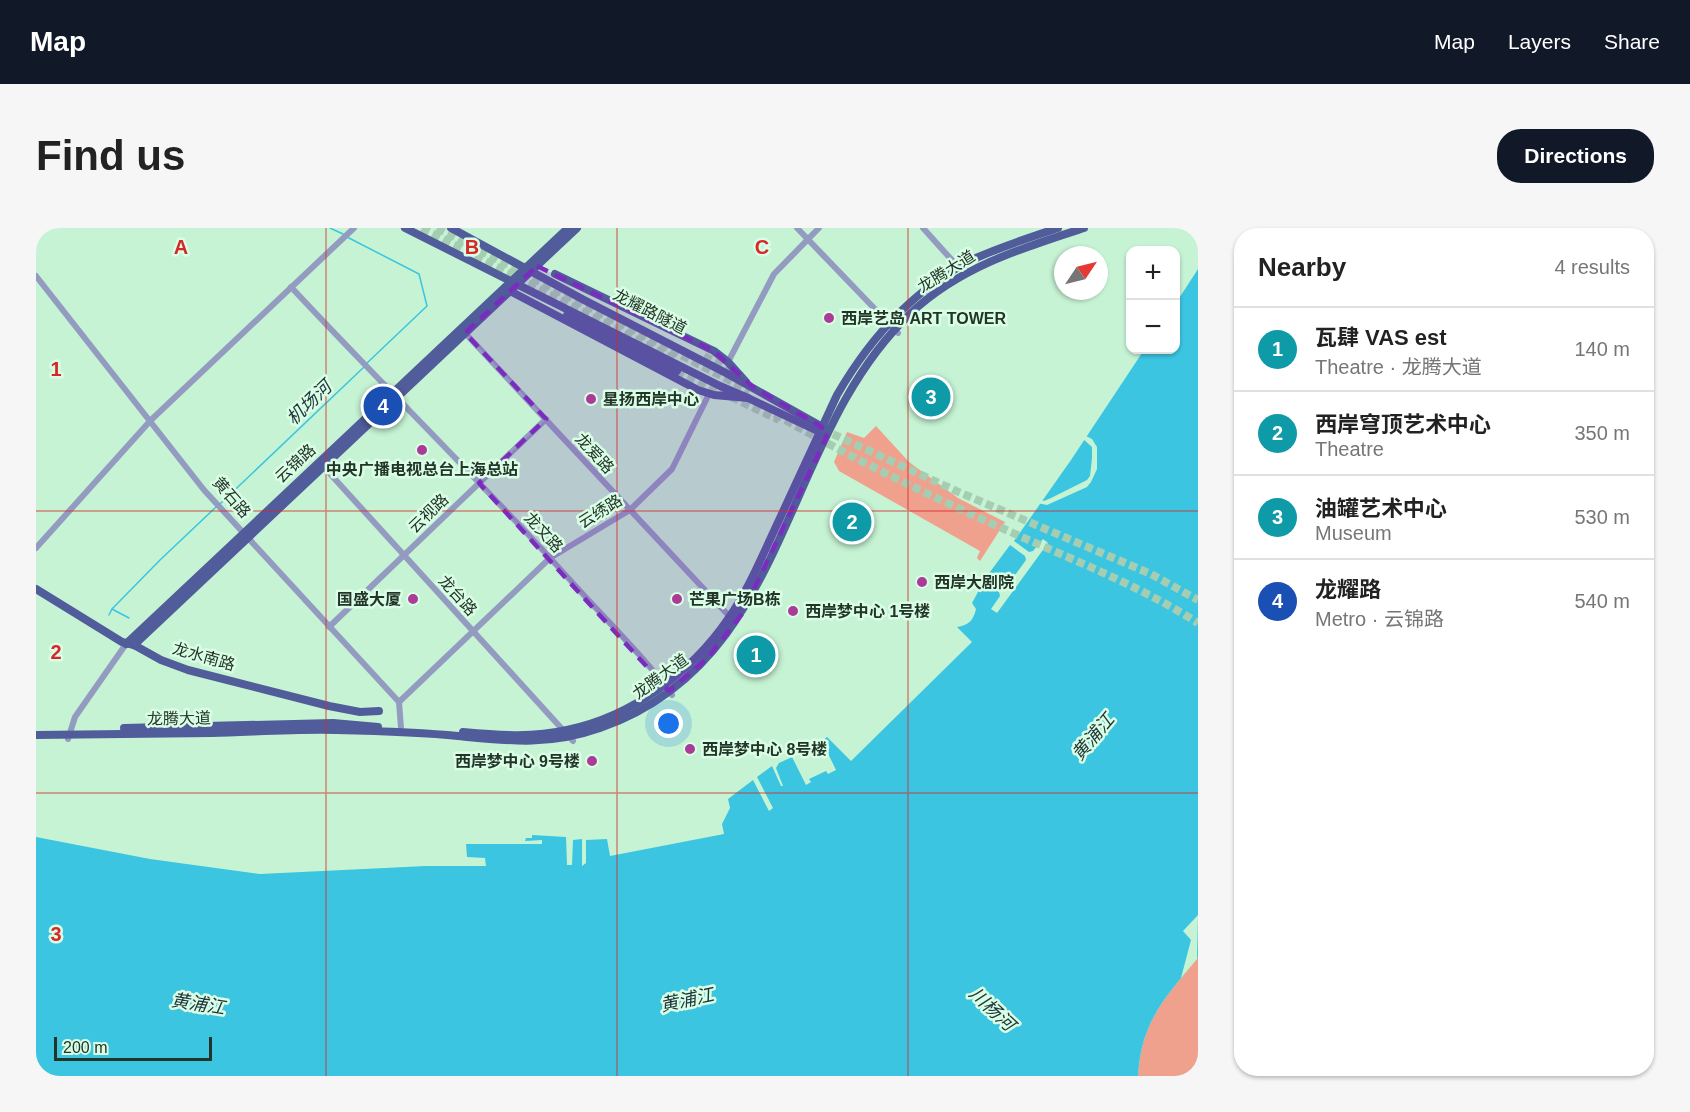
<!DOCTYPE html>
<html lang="en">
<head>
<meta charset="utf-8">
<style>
	body { margin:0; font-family:Arial,"Noto Sans SC",sans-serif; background:#f6f6f6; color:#222 }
	.controls { position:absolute; right:18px; top:18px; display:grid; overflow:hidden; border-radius:12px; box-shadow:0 2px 4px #0004 }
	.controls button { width:54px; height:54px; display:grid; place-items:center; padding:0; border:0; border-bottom:2px solid #e0e0e0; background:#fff; color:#222; font:30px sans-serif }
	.compass { position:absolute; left:1018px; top:18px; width:54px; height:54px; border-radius:50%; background:#fff; box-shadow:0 2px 4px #0004; rotate:55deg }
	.scale { position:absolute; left:18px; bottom:15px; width:158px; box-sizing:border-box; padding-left:6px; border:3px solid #233529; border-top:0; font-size:16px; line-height:21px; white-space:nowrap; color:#233529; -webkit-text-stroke:4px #dafee5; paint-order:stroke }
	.you { position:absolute; left:633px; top:496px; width:21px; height:21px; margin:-15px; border:4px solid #fff; border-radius:50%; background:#1a73e8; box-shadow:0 0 0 9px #1a73e833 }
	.badge { display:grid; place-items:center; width:39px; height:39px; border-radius:50%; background:#111827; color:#fff; font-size:20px; font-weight:700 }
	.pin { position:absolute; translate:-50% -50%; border:3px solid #fff; box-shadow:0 2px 6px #0006 }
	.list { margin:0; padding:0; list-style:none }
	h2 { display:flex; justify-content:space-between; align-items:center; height:78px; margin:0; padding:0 24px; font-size:26px }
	h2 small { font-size:20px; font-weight:400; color:#767676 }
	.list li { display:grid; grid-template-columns:39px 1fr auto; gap:18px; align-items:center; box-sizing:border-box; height:84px; padding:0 24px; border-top:2px solid #e0e0e0 }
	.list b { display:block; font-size:22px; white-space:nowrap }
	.list p { margin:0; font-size:20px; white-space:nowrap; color:#767676 }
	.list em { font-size:20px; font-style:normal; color:#767676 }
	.map { position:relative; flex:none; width:1162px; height:848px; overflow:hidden; border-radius:24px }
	header { display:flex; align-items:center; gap:36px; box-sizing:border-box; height:84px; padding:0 30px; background:#111827; color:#fff }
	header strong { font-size:28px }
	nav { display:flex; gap:33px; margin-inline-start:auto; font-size:21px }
	.intro { display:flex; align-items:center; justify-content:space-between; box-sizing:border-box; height:144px; padding:0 36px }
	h1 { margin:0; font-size:42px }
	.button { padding:15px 27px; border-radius:24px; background:#111827; color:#fff; font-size:21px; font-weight:700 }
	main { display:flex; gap:36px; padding:0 36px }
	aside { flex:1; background:#fff; border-radius:24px; box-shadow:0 2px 4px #0004 }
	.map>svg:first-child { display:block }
</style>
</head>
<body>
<header>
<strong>Map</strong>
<nav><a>Map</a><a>Layers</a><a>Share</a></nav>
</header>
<div class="intro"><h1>Find us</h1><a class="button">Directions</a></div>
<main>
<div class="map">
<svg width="1162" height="848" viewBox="0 0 1162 848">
	<rect width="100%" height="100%" fill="#c6f3d4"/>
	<g fill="#efa18d">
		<path d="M840,198L873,234L922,270L969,294L944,333L941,330L944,323L803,243L798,234L811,204L828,210Z"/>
		<path d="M1162,729V848H1102C1105,793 1130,769 1162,729Z"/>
	</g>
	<g fill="#3bc5e1">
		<path d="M1162,41V729C1130,769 1105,793 1102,848H0V609L114,631L224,646L390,638H450L449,630L431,629L430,616H506V612L489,613L490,610H496V607L530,609L531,637H536L537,612L546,611V638L550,635V612L571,611L574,628L688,606L686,596L694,580L692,571L717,552L733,583L737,580L721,549L736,538L745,558H747L740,540L743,535L756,529L770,557L775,554L773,551L790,543L792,546L800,542L786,513L791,509L815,533L936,414L921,399C933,397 937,393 940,381L936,375L948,353L963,364L964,368L955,381L961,385L1012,315L1007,311L997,323L993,324L978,313L1035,232L1108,122H1140V75Z"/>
		<path d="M974,317L989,328L990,332L971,358L967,359L951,348Z"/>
	</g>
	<g fill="#c6f3d4">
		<path d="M1048,207L1056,211L1061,219V241L1055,254L1051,259L1011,277L1001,275L1004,271L1008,273L1015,270L1051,252L1054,248L1056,230V219L1046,210Z"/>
		<path d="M1162,687L1161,731L1145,750L1155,712L1147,703Z"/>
	</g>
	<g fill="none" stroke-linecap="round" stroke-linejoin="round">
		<g stroke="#3bc5e1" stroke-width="1.5">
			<path d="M294,0L307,6"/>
			<path d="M311,9L383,46L391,78L331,135"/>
			<path d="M184,276L328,139"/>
			<path d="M76,381L93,390"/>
			<path d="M73,387L76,381L124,332L180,279"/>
		</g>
		<g stroke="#a5cdb2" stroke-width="8" stroke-dasharray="8 4" stroke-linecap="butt">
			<path d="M386,0L638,131"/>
			<path d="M401,0L714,163"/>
			<path d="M668,128L701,146"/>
			<path d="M641,143L743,192"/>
			<path d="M739,186C813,229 890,266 968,301C1034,331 1101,356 1162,395"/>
			<path d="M786,201L918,262L1115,346L1162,372"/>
		</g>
		<g stroke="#939cc0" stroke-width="6">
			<path d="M761,0L862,105"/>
			<path d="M887,0L923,40"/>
			<path d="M0,48L168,262L363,474L365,500"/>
			<path d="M255,59C350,161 450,258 543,362C574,396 609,430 636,467"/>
			<path d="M429,105L694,389"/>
			<path d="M692,134L738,46L783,0"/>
			<path d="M287,238L537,513"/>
			<path d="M0,320L115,192L318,0"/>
			<path d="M293,399L510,191"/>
			<path d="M363,474L514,330L594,282L636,241L673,166"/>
			<path d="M32,511L39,489L90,416"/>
		</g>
		<g stroke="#515c9b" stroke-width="8">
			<path d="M369,0L684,158L712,170"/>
			<path d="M415,0L548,72L690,145L790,201"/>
			<path d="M519,46L678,123L692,134L710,154"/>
			<path d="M474,63L662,162L678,167L712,170L788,206"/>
			<path d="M531,87L641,143"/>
			<path d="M0,361L86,414L98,417L125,432L152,442L293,478L324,484L343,483"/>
			<path d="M90,416L532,0"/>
			<path d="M98,417L541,0"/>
			<path d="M88,500L297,495L342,499"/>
			<path d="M427,504C461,507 497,510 531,502C595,489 655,445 692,391C711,364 724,333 738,303C759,258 780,212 801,167C834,110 880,59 940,30C967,18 995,9 1022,0"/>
			<path d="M0,507C58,506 117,506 176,505C217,504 258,501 299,502C340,503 382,504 422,508C473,513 513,518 564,500C757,433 743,209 875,85C924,39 986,20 1048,0"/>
		</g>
	</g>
	<path fill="#7b2cbf" fill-opacity="0.2" stroke="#7b2cbf" stroke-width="4.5" stroke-dasharray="12 8" stroke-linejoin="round" d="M501,38L678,123L717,159L786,199L784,204L791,208L706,386L670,432L633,463L443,255L510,191L429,105Z"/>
	<path fill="none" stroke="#d62828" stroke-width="1.5" stroke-opacity="0.55" d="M290,0V848M581,0V848M872,0V848M0,283H1162M0,565H1162"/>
	<g fill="#ab3b98" stroke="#dafee5" stroke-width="2">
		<circle cx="793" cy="90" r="6"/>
		<circle cx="555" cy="171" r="6"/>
		<circle cx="386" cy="222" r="6"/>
		<circle cx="886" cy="354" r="6"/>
		<circle cx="377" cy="371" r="6"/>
		<circle cx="641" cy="371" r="6"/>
		<circle cx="757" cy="383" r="6"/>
		<circle cx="654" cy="521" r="6"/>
		<circle cx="556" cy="533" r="6"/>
	</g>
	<g text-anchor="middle" stroke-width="5" stroke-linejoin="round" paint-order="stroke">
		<g font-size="16" fill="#233529" stroke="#dafee5">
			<text transform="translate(910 43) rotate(-32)" y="6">龙腾大道</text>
			<text transform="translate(614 83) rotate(27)" y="6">龙耀路隧道</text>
			<text transform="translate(559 225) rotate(47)" y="6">龙爱路</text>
			<text transform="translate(259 235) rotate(-43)" y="6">云锦路</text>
			<text transform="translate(196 269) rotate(49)" y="6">黄石路</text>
			<text transform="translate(564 283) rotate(-32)" y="6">云绣路</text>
			<text transform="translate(392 285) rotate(-44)" y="6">云视路</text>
			<text transform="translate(508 304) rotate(47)" y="6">龙文路</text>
			<text transform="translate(422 367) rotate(48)" y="6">龙台路</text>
			<text transform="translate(168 428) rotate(16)" y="6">龙水南路</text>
			<text transform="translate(624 448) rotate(-36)" y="6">龙腾大道</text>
			<text transform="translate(143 490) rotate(-1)" y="6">龙腾大道</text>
		</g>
		<g font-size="16" font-weight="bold" fill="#233529" stroke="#dafee5" text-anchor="start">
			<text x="805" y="96">西岸艺岛 ART TOWER</text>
			<text x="567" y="177">星扬西岸中心</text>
			<text x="386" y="247" text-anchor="middle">中央广播电视总台上海总站</text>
			<text x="898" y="360">西岸大剧院</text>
			<text x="365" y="377" text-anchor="end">国盛大厦</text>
			<text x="653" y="377">芒果广场B栋</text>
			<text x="769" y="389">西岸梦中心 1号楼</text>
			<text x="666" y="527">西岸梦中心 8号楼</text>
			<text x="544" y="539" text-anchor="end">西岸梦中心 9号楼</text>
		</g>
		<g font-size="18" font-style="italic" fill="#20363c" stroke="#dafee5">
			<text transform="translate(273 175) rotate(-44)" y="6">机场河</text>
			<text transform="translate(1057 509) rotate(-50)" y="6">黄浦江</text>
			<text transform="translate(651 772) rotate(-12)" y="6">黄浦江</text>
			<text transform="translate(162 776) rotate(9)" y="6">黄浦江</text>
			<text transform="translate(956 781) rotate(43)" y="6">川杨河</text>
		</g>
	</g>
	<g font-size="20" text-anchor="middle" font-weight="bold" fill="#d62828" stroke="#dafee5" stroke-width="5" stroke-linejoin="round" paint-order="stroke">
		<text x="145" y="26">A</text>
		<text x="436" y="26">B</text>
		<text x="726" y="26">C</text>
		<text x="20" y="148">1</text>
		<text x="20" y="431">2</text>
		<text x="20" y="713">3</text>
	</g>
</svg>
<div class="controls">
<button>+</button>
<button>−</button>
</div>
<svg class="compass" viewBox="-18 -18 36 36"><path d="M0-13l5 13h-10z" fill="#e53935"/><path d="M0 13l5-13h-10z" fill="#767676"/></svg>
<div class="scale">200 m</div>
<div class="you"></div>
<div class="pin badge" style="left:720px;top:427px;background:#0f9aa8">1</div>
<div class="pin badge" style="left:816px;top:294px;background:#0f9aa8">2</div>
<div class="pin badge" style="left:895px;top:169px;background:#0f9aa8">3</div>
<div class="pin badge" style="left:347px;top:178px;background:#1a4fb4">4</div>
</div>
<aside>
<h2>Nearby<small>4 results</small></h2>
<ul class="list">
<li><span class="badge" style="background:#0f9aa8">1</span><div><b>瓦肆 VAS est</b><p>Theatre · 龙腾大道</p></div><em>140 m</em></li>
<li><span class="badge" style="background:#0f9aa8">2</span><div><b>西岸穹顶艺术中心</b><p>Theatre</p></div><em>350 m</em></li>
<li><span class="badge" style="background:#0f9aa8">3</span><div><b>油罐艺术中心</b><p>Museum</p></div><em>530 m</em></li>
<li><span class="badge" style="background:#1a4fb4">4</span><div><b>龙耀路</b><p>Metro · 云锦路</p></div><em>540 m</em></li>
</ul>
</aside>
</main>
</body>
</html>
